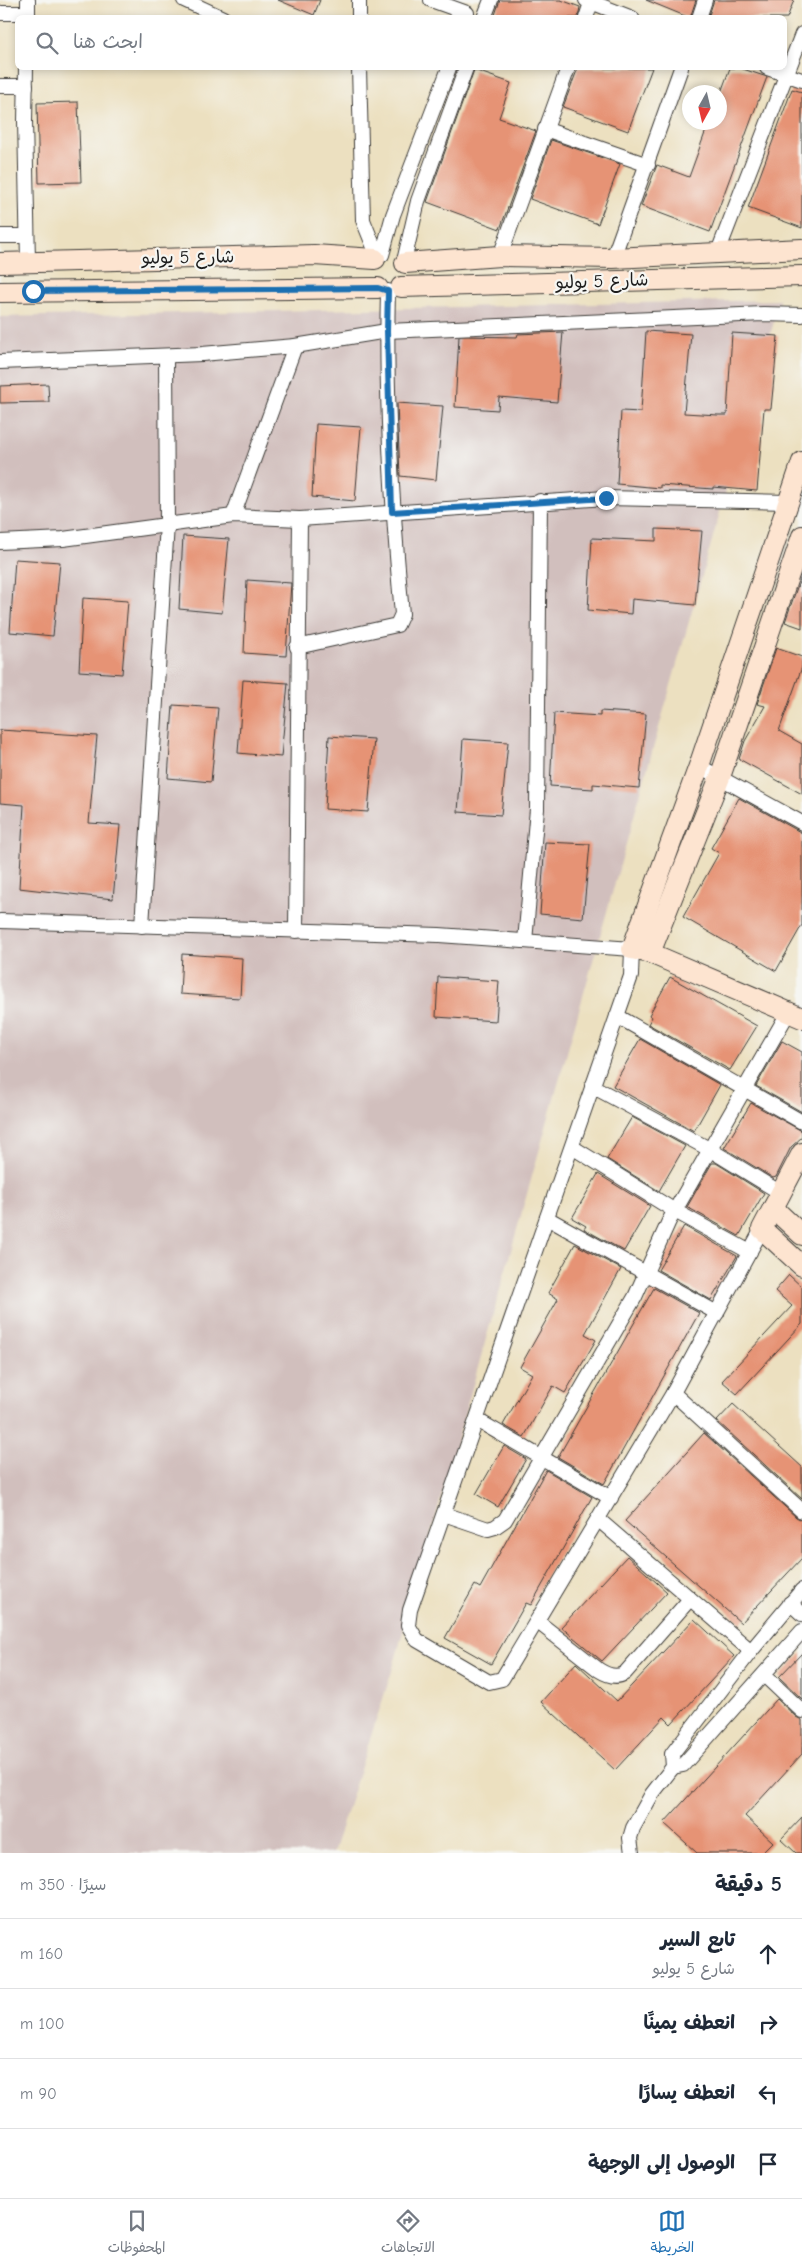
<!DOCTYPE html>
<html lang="ar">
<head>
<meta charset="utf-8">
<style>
	body { margin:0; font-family:"Comic Neue","Playpen Sans Arabic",sans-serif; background:#f6f6f7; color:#1f2937; direction:rtl }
	.compass { position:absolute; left:682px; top:85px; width:45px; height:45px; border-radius:50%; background:#fff; box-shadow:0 2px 8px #0003; rotate:188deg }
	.stop { position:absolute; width:15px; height:15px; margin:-11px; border:4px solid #1f6fb2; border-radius:50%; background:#fff }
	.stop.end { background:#1f6fb2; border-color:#fff; box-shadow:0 1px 5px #0008 }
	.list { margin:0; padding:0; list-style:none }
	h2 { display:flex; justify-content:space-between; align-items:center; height:65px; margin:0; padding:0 20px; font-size:21px }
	h2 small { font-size:16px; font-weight:400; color:#747a83 }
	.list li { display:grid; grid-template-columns:32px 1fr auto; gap:15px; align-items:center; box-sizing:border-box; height:70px; padding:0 20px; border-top:1px solid #e0e1e3 }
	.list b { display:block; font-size:19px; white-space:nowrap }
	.list p { margin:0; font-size:16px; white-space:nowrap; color:#747a83 }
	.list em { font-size:16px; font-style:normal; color:#747a83 }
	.icon { flex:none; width:28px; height:28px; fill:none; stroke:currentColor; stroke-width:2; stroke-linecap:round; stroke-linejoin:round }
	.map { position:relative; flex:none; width:802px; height:1853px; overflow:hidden; direction:ltr }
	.search { position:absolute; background:#fff; box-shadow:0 2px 8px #0003; left:15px; right:15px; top:15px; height:55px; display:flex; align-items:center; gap:12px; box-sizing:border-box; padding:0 18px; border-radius:8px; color:#747a83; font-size:19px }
	.sheet { height:345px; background:#fff }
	nav { display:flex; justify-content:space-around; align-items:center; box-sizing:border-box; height:70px; border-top:1px solid #e0e1e3; background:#fff; font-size:14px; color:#747a83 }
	nav a { display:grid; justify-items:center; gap:2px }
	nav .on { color:#1f6fb2 }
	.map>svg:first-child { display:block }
</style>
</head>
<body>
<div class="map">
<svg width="802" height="1853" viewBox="0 0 802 1853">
	<rect width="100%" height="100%" fill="#f6f6f2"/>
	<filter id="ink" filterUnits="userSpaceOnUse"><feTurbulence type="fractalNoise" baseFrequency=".02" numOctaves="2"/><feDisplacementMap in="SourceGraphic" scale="10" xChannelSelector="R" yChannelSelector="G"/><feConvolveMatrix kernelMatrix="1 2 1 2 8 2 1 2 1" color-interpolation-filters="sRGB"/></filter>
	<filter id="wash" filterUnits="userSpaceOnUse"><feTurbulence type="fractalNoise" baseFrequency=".0096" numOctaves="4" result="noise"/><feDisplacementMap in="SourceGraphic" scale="20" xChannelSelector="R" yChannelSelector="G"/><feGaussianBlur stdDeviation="1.12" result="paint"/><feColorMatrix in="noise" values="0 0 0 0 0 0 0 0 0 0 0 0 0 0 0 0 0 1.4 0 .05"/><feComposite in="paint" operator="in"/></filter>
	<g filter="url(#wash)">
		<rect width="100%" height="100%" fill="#ece0c0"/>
		<path fill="#d1bfbd" d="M780,300L392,1671L333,1853H0V317Z"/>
		<g id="blocks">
			<g fill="#e69375">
				<path d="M278,0H320L314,15Z"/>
				<path d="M500,0H561L580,7L578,18H494Z"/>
				<path d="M646,0H696L690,18Z"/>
				<path d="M714,0H794L787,18H708Z"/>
				<path d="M578,68H652L628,131L563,107Z"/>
				<path d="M730,68H740L767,77L710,232L641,206L657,165L689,177L709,122H720V95Z"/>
				<path d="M474,70L511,83L499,118L536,131L500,229L427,202Z"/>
				<path d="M792,89L802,92V228L748,208Z"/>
				<path d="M78,102L81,182L39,183L37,103Z"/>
				<path d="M551,140L620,164L598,224L530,199Z"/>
				<path d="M646,331L691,334L684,413L718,415H727L732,333L778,336L771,409H764L757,491L713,487V489L660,485V488L617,484L621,411L641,412Z"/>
				<path d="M563,332L557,402L499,397L498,410L455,407L459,336L517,337L518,334Z"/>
				<path d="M48,384L49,402L0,403V386Z"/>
				<path d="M397,403L443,406L436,480L400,476Z"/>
				<path d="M316,424L361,427L355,501L312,497Z"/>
				<path d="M656,529L702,531L695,605L632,599L631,614L588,610L592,538L656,541Z"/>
				<path d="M183,536L229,539L222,613L179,609Z"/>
				<path d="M15,559L60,562L53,636L10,632Z"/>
				<path d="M801,576H802V628L785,622Z"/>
				<path d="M247,580L291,583L286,656L244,653Z"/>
				<path d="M83,598L128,601L122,674L79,671Z"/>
				<path d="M776,648L802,657V667L779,731L802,744V794L739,759L745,741L765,706L757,704Z"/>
				<path d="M243,680L288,683L281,757L238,753Z"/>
				<path d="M173,705L218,708L211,782L168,778Z"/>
				<path d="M600,711L646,714L639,788L593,784V789L550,786L554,713L600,716Z"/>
				<path d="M0,730L97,736L89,823L120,825L113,899L19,888L24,805L0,803Z"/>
				<path d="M329,736L374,739L368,812L325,809Z"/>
				<path d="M463,739L508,742L501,815L458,812Z"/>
				<path d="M739,798L802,833V925L776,971L683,917L719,853L711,848Z"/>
				<path d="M545,842L590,844L583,918L540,914Z"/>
				<path d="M182,954L242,958L240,998L180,994Z"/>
				<path d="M438,977L499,981L496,1021L436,1017Z"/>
				<path d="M670,977L757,1026L730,1070L648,1024L652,1017L649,1015Z"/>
				<path d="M640,1039L720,1085L694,1131L613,1086Z"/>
				<path d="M782,1041L802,1052V1112L756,1086Z"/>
				<path d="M751,1103L802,1131V1137L791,1147L776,1177L773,1178L724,1148Z"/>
				<path d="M632,1117L685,1146L659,1191L607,1159Z"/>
				<path d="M712,1163H716L764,1193L739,1236L687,1207Z"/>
				<path d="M598,1174L650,1206L624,1251L584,1229L586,1226L572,1218Z"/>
				<path d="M684,1226L737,1256L711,1300L658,1270Z"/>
				<path d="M575,1244L621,1269L585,1334L596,1340L565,1393L553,1386L524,1437L503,1425L532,1374L520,1367L558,1299L548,1293Z"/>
				<path d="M789,1275L802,1287V1324L737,1394L722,1381L792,1306L775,1291Z"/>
				<path d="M654,1288L699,1313L604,1484L558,1457Z"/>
				<path d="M733,1404L802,1467V1499L717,1421Z"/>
				<path d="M704,1433L796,1517L802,1520V1558L741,1623L625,1521Z"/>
				<path d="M504,1446L526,1459L498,1507L476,1494Z"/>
				<path d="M546,1470L592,1497L531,1605L526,1603L491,1664L445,1638L475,1585L480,1588Z"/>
				<path d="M627,1556L667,1592L602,1661L561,1627Z"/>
				<path d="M694,1619L734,1656L671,1724L664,1717L615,1770L541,1702L576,1663L617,1701Z"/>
				<path d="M802,1653V1699L779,1677Z"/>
				<path d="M777,1699L796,1717L802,1720V1754L745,1816L773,1842L762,1853H697L664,1823Z"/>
				<path d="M802,1817V1853H796L781,1839Z"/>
			</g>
		</g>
	</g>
	<g filter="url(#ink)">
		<use href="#blocks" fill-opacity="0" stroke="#3b3935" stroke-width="1"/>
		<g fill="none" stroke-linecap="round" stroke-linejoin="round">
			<g stroke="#3b3935" stroke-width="16">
				<g id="street">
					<path d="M184,0L223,18"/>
					<path d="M359,0V18"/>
					<path d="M431,0L467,13"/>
					<path d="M586,0L632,18"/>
					<path d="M0,13H28"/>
					<path d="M28,18V0"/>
					<path d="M484,18L491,0"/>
					<path d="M586,18L592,0"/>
					<path d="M699,18L705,0"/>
					<path d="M26,68L25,121L28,261"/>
					<path d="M359,68L363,220L378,257"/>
					<path d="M767,68L802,80"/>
					<path d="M0,86H26"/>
					<path d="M545,129L648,165"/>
					<path d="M0,236H27"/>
					<path d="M718,252L802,34"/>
					<path d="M382,255L393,215L449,68"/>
					<path d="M500,256L568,68"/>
					<path d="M613,258L681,68"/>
					<path d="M404,261L418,201L466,68"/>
					<path d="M0,362L202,354L295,346L387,331L763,314L802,315"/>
					<path d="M233,516L295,346"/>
					<path d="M0,542L63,539L233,516L300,519L606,498L788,502"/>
					<path d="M297,647L397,625L402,614C392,507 385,399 388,291"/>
					<path d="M699,766L802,823"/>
					<path d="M0,921L439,935L632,949L631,976L410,1610L408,1625L417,1640L489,1682L502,1679L673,1393L762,1229"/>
					<path d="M142,926L167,524L166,356"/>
					<path d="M296,931L300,519"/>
					<path d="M525,941L537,809L540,501"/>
					<path d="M617,1016L802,1122"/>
					<path d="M592,1086L709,1149L781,1193"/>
					<path d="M572,1147L675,1211L750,1252"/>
					<path d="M547,1218L717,1313"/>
					<path d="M673,1393L802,1511"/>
					<path d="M477,1420L611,1498"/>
					<path d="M444,1514L488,1529L495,1527L505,1520L635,1297L669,1221L788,1013"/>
					<path d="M599,1520L751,1651"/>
					<path d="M790,1603L802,1614"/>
					<path d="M538,1622L599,1670C607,1675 616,1679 625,1673L690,1599"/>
					<path d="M764,1675L802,1711"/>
					<path d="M673,1767L683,1765L802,1631"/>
					<path d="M632,1853L630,1838L633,1828L652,1794L673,1767L672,1754L751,1651L802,1590"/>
				</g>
			</g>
			<g stroke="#3b3935" stroke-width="22">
				<g id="secondary">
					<path d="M0,263L314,255L375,259"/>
					<path d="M405,263L500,256L613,258L802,249"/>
					<path d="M401,287L802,276"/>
					<path d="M0,292L378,288"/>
					<path d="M802,462L699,766L632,949L650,953L802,1018"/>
					<path d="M650,953L720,777L802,536"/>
					<path d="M802,1153L762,1229L802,1266"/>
					<path d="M773,1208L802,1235"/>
				</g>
			</g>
			<use href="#street" stroke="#fff" stroke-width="14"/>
			<use href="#secondary" stroke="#fde4d0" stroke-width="20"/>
		</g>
	</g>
	<g fill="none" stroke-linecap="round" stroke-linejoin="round" filter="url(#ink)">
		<path stroke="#1f6fb2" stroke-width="6" d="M33,291L378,288L388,291L387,331L392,512L606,498"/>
	</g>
	<g text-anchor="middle" stroke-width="4.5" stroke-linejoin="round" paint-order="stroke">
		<g font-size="18" fill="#1c1c1c" stroke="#f6f6f2">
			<text transform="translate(188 257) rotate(-1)" y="6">شارع 5 يوليو</text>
			<text transform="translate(602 281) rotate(-2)" y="6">شارع 5 يوليو</text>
		</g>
	</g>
</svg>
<svg class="compass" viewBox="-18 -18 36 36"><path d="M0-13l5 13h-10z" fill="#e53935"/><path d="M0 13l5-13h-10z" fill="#747a83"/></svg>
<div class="stop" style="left:33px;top:291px"></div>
<div class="stop end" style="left:606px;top:498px"></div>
<div class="search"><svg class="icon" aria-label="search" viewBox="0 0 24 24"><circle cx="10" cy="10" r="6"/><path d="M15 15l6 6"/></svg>ابحث هنا</div>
</div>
<section class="sheet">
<h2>5 دقيقة<small>سيرًا · 350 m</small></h2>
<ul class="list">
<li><svg class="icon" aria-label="ahead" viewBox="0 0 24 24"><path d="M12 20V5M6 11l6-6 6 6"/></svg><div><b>تابع السير</b><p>شارع 5 يوليو</p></div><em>160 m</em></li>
<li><svg class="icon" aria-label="right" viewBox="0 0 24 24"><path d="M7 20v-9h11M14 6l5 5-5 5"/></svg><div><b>انعطف يمينًا</b></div><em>100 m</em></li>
<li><svg class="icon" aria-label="left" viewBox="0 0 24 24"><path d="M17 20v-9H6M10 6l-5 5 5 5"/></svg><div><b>انعطف يسارًا</b></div><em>90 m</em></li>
<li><svg class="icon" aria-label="arrive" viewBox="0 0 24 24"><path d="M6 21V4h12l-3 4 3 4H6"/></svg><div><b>الوصول إلى الوجهة</b></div></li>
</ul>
</section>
<nav>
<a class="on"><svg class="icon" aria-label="map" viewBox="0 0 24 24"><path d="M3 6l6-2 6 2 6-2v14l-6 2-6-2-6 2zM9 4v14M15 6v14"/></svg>الخريطة</a>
<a><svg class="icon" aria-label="directions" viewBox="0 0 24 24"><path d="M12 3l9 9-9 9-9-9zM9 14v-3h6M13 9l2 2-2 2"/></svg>الاتجاهات</a>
<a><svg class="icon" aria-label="saved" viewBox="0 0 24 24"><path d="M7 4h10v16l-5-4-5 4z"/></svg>المحفوظات</a>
</nav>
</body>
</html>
